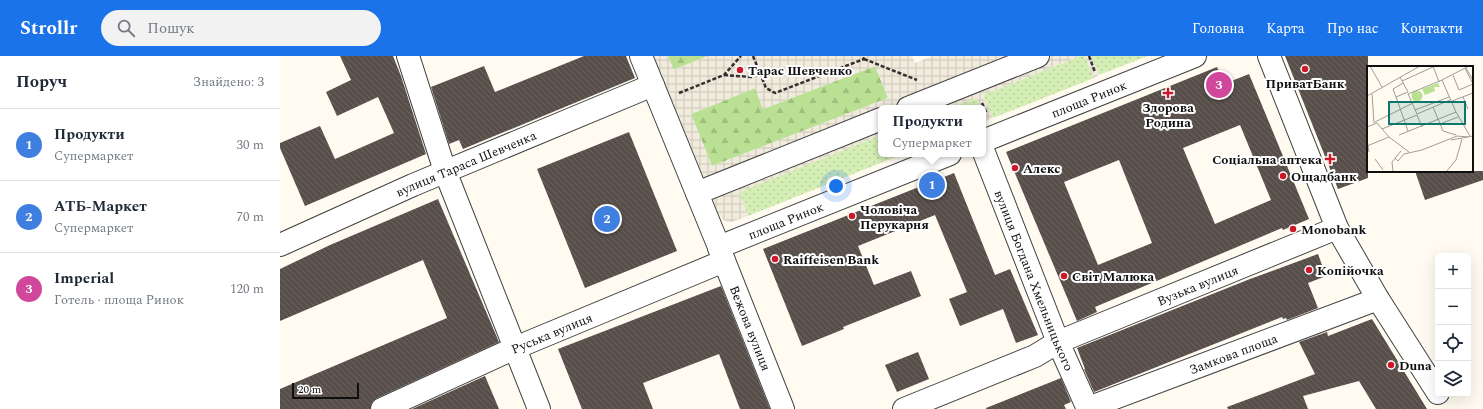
<!DOCTYPE html>
<html lang="uk">
<head>
<meta charset="utf-8">
<style>
	body { margin:0; font-family:Spectral,serif; background:#f2f2f3; color:#1f2937 }
	.controls { position:absolute; right:12px; bottom:12px; display:grid; overflow:hidden; border-radius:6px; box-shadow:0 4px 16px #0002 }
	.controls button { width:36px; height:36px; display:grid; place-items:center; padding:0; border:0; border-bottom:1px solid #e0e1e3; background:#fff; color:#1f2937; font:20px sans-serif }
	.scale { position:absolute; left:12px; bottom:10px; width:67px; box-sizing:border-box; padding-left:4px; border:2px solid #0f0f0f; border-top:0; font-size:11px; line-height:14px; white-space:nowrap; color:#0f0f0f; -webkit-text-stroke:3px #fff; paint-order:stroke }
	.you { position:absolute; left:556px; top:130px; width:14px; height:14px; margin:-10px; border:3px solid #fff; border-radius:50%; background:#1a73e8; box-shadow:0 0 0 6px #1a73e833 }
	.badge { display:grid; place-items:center; width:26px; height:26px; border-radius:50%; background:#1a73e8; color:#fff; font-size:13px; font-weight:700 }
	.pin { position:absolute; translate:-50% -50%; border:2px solid #fff; box-shadow:0 1px 4px #0006 }
	.popup { position:absolute; left:598px; top:49px; width:108px; height:52px; box-sizing:border-box; display:grid; place-content:center; border-radius:6px; background:#fff; filter:drop-shadow(0 1px 3px #0005); font-size:13px; white-space:nowrap; color:#747a83 }
	.popup b { font-size:15px; color:#1f2937 }
	.popup::after { content:''; position:absolute; left:50%; top:100%; margin-left:-8px; border:8px solid transparent; border-top-color:#fff }
	.list { margin:0; padding:0; list-style:none }
	h2 { display:flex; justify-content:space-between; align-items:center; height:52px; margin:0; padding:0 16px; font-size:17px }
	h2 small { font-size:13px; font-weight:400; color:#747a83 }
	.list li { display:grid; grid-template-columns:26px 1fr auto; gap:12px; align-items:center; box-sizing:border-box; height:72px; padding:0 16px; border-top:1px solid #e0e1e3 }
	.list b { display:block; font-size:15px; white-space:nowrap }
	.list p { margin:0; font-size:13px; white-space:nowrap; color:#747a83 }
	.list em { font-size:13px; font-style:normal; color:#747a83 }
	.icon { flex:none; width:22px; height:22px; fill:none; stroke:currentColor; stroke-width:2; stroke-linecap:round; stroke-linejoin:round }
	.map { position:relative; flex:none; width:1203px; height:353px; overflow:hidden }
	header { display:flex; align-items:center; gap:24px; box-sizing:border-box; height:56px; padding:0 20px; background:#1a73e8; color:#fff }
	header strong { font-size:19px }
	nav { display:flex; gap:22px; margin-inline-start:auto; font-size:14px }
	.search { width:280px; height:36px; background:#f2f2f3; display:flex; align-items:center; gap:10px; box-sizing:border-box; padding:0 14px; border-radius:22px; color:#747a83; font-size:15px }
	main { display:flex }
	aside { flex:1; background:#fff }
	.map>svg:first-child { display:block }
</style>
</head>
<body>
<header>
<strong>Strollr</strong>
<div class="search"><svg class="icon" aria-label="search" viewBox="0 0 24 24"><circle cx="10" cy="10" r="6"/><path d="M15 15l6 6"/></svg>Пошук</div>
<nav><a>Головна</a><a>Карта</a><a>Про нас</a><a>Контакти</a></nav>
</header>
<main>
<aside>
<h2>Поруч<small>Знайдено: 3</small></h2>
<ul class="list">
<li><span class="badge" style="background:#3f7fe0">1</span><div><b>Продукти</b><p>Супермаркет</p></div><em>30 m</em></li>
<li><span class="badge" style="background:#3f7fe0">2</span><div><b>АТБ-Маркет</b><p>Супермаркет</p></div><em>70 m</em></li>
<li><span class="badge" style="background:#d1479c">3</span><div><b>Imperial</b><p>Готель · площа Ринок</p></div><em>120 m</em></li>
</ul>
</aside>
<div class="map">
<svg width="1203" height="353" viewBox="0 0 1203 353">
	<defs>
		<pattern id="grass-dots" width="8" height="8" patternUnits="userSpaceOnUse"><rect width="8" height="8" fill="#d5eeb5"/><path d="M2 2h.1M6 6h.1" fill="none" stroke="#b6cb9a" stroke-width="1.8" stroke-linecap="round"/></pattern>
		<pattern id="forest-firs" width="22" height="20" patternUnits="userSpaceOnUse"><rect width="22" height="20" fill="#b9e093"/><path d="M5 1l3.5 6h-7zM16 11l3.5 6h-7z" fill="#9ebf7e"/></pattern>
		<pattern id="plaza-grid" width="8" height="8" patternUnits="userSpaceOnUse"><rect width="8" height="8" fill="#f1ebdd"/><path d="M0 4h8M4 0v8" fill="none" stroke="#cdc8bc"/></pattern>
		<pattern id="building-back-hatch" width="6" height="6" patternUnits="userSpaceOnUse"><rect width="6" height="6" fill="#584f4a"/><path d="M-1 5l2 2M0 0l6 6M5-1l2 2" fill="none" stroke="#6b6460"/></pattern>
	</defs>
	<rect width="100%" height="100%" fill="#fffbf0"/>
	<g fill="url(#grass-dots)">
		<path d="M800,0H805L814,22L713,62L703,39Z"/>
		<path d="M811,0H868L819,19Z"/>
		<path d="M696,41L701,52H687V51L670,52Z"/>
		<path d="M601,79V98H623L468,160L459,136Z"/>
	</g>
	<g fill="url(#forest-firs)">
		<path d="M388,0H428L393,14Z"/>
		<path d="M595,10L608,42L432,110L411,58L475,32L483,53Z"/>
	</g>
	<g fill="url(#plaza-grid)" fill-rule="evenodd">
		<path d="M374,0H388L394,14L428,0H632L635,7L652,0H800L703,39L713,62L706,65L703,58V52H701L696,42L670,52H601V79L459,136L468,160L452,166H447L442,163L439,159ZM595,10L608,42L432,110L411,58L475,32L483,53Z"/>
		<path d="M805,0H811L819,19L814,22Z"/>
	</g>
	<g fill="url(#building-back-hatch)" fill-rule="evenodd">
		<path d="M60,0H113L121,20L146,98L25,150L0,92V87L40,70L55,103L114,77L98,41L57,60L46,36L71,24Z"/>
		<path d="M304,0H346L355,22L183,93L179,84L169,88L151,31L204,10L215,36Z"/>
		<path d="M1005,0H1088V122L1058,133Z"/>
		<path d="M937,11L944,28L969,18L1029,163L1003,174L1002,172L815,251L817,256L797,265L726,96ZM960,69L991,144L935,168L903,92ZM839,104L872,187L818,209L784,126Z"/>
		<path d="M349,76L397,195L305,232L257,113Z"/>
		<path d="M1135,115H1203V124L1145,144Z"/>
		<path d="M674,117L715,219L730,213L758,279L736,287L723,253L680,270L669,243L687,236L655,159L578,190L594,229L631,215L641,240L563,271L564,273L522,290L483,193Z"/>
		<path d="M158,143L219,286L97,342L92,346L90,353H0V333L167,262L143,204L0,265V213L50,189Z"/>
		<path d="M1038,198L1046,220L1028,227L1038,252L1007,264L1006,262L1003,263L1002,261L814,336L804,313H805L797,292L970,223Z"/>
		<path d="M441,230L490,353H460L439,298L363,327L373,353H302L278,293Z"/>
		<path d="M1092,263L1147,353H1096L1079,325L1023,340L1028,353H948L947,351L1035,318L1019,286L1047,276L1048,280Z"/>
		<path d="M638,296L649,323L617,336L605,309Z"/>
		<path d="M205,320L219,353H132Z"/>
		<path d="M781,322L791,346L784,349L786,353H706V352Z"/>
	</g>
	<g fill="none" stroke-linecap="round" stroke-linejoin="round">
		<g stroke="#424242" stroke-width="24">
			<g id="minor">
				<path d="M128,0L165,115L259,353"/>
				<path id="s1" d="M361,0L439,191L670,98"/>
				<path d="M989,0L1057,172L1098,243L1158,337"/>
				<path d="M628,52L758,0"/>
				<path id="s2" d="M703,85L915,0"/>
				<path id="s3" d="M703,94L778,286L808,353"/>
				<path d="M417,137L601,63"/>
				<path id="s4" d="M0,189L133,129L373,29"/>
				<path id="s5" d="M439,192L503,353"/>
				<path id="s6" d="M808,352L1098,243"/>
				<path id="s7" d="M102,353L235,292L444,205"/>
				<path id="s8" d="M624,353L755,300L778,286L1057,172"/>
			</g>
		</g>
		<g stroke="#313131" stroke-width="2.5" stroke-dasharray="4 2" stroke-linecap="butt">
			<path d="M473,0L486,32L495,37L584,3L582,0"/>
			<path d="M809,0L815,16"/>
			<path d="M584,3L637,24"/>
			<path d="M444,19L471,21L481,18"/>
			<path d="M399,37L444,19L461,0"/>
			<path d="M702,47L707,58"/>
		</g>
		<use href="#minor" stroke="#fff" stroke-width="22"/>
	</g>
	<g fill="#cc192a" stroke="#fff" stroke-width="1.5">
		<circle cx="1025" cy="13" r="4"/>
		<circle cx="460" cy="14" r="4"/>
		<path d="M886 31h4v4h4v4h-4v4h-4v-4h-4v-4h4z"/>
		<path d="M1048 97h4v4h4v4h-4v4h-4v-4h-4v-4h4z"/>
		<circle cx="735" cy="112" r="4"/>
		<circle cx="1003" cy="120" r="4"/>
		<circle cx="572" cy="160" r="4"/>
		<circle cx="1013" cy="173" r="4"/>
		<circle cx="495" cy="203" r="4"/>
		<circle cx="1029" cy="214" r="4"/>
		<circle cx="784" cy="220" r="4"/>
		<circle cx="1111" cy="309" r="4"/>
	</g>
	<g text-anchor="middle" stroke-width="4" stroke-linejoin="round" paint-order="stroke">
		<g font-size="13" font-weight="bold" fill="#0f0f0f" stroke="#fff" text-anchor="start">
			<text x="468" y="19">Тарас Шевченко</text>
			<text x="1025" y="32" text-anchor="middle">ПриватБанк</text>
			<text x="888" y="56" text-anchor="middle">Здорова<tspan x="888" dy="15">Родина</tspan></text>
			<text x="1042" y="108" text-anchor="end">Соціальна аптека</text>
			<text x="743" y="117">Алекс</text>
			<text x="1011" y="125">Ощадбанк</text>
			<text x="580" y="158">Чоловіча<tspan x="580" dy="15">Перукарня</tspan></text>
			<text x="1021" y="178">Monobank</text>
			<text x="503" y="208">Raiffeisen Bank</text>
			<text x="1037" y="219">Копійочка</text>
			<text x="792" y="225">Світ Малюка</text>
			<text x="1119" y="314">Duna</text>
		</g>
		<g font-size="13" fill="#0f0f0f" stroke="#fff">
			<text dy="5" stroke="none"><textPath href="#s2" startOffset="114">площа Ринок</textPath></text>
			<text dy="5" stroke="none"><textPath href="#s4" startOffset="203">вулиця Тараса Шевченка</textPath></text>
			<text dy="5" stroke="none"><textPath href="#s1" startOffset="278">площа Ринок</textPath></text>
			<text dy="5" stroke="none"><textPath href="#s3" startOffset="140">вулиця Богдана Хмельницького</textPath></text>
			<text dy="5" stroke="none"><textPath href="#s8" startOffset="319">Вузька вулиця</textPath></text>
			<text dy="5" stroke="none"><textPath href="#s5" startOffset="86">Вежова вулиця</textPath></text>
			<text dy="5" stroke="none"><textPath href="#s7" startOffset="186">Руська вулиця</textPath></text>
			<text dy="5" stroke="none"><textPath href="#s6" startOffset="155">Замкова площа</textPath></text>
		</g>
	</g>
	<g transform="translate(1087 10)">
		<rect width="106" height="106" fill="#fffbf0"/>
		<path d="M71,17L73,21H67L68,25L58,29L55,23ZM44.5 30a5.5 5.5 0 1 1 11 0a5.5 5.5 0 1 1-11 0Z" fill="#b9e093"/>
		<path fill="none" stroke="#9f9d96" stroke-width="1" d="M3,0L15,21M66,0L72,16M98,2L106,18M99,2L106,14M86,9L92,24L106,18M33,11L41,26M75,14L102,0M35,15L66,1M41,26L29,31L41,65M5,28L7,57M0,30L53,0M29,31L26,23L36,17M96,31L101,43M83,34L50,48L41,28L75,14L89,46L103,70M85,35L106,27M66,41L76,65L89,69M48,44L82,31M50,49L55,61M8,56L46,37M73,58L91,51M0,61L10,57L22,71L42,86M15,63L50,49M32,69L89,46M0,73L2,86M84,74L106,70M0,80L22,71M37,88L55,84L90,70L101,71M28,92L31,95L37,88M8,93L16,104M26,106L25,96L34,85M79,106L89,94L95,73"/>
		<path fill="#0f766e" fill-opacity="0.15" stroke="#0f766e" stroke-width="2" d="M22,36H98V58H22Z"/>
		<rect width="106" height="106" fill="none" stroke="#0f0f0f" stroke-width="2"/>
	</g>
</svg>
<div class="controls">
<button>+</button>
<button>−</button>
<button><svg class="icon" aria-label="locate" viewBox="0 0 24 24"><circle cx="12" cy="12" r="6"/><path d="M12 2v4M12 18v4M2 12h4M18 12h4"/></svg></button>
<button><svg class="icon" aria-label="layers" viewBox="0 0 24 24"><path d="M12 4l9 5-9 5-9-5zM3 14l9 5 9-5"/></svg></button>
</div>
<div class="scale">20 m</div>
<div class="you"></div>
<div class="pin badge" style="left:652px;top:129px;background:#3f7fe0">1</div>
<div class="popup"><b>Продукти</b>Супермаркет</div>
<div class="pin badge" style="left:327px;top:163px;background:#3f7fe0">2</div>
<div class="pin badge" style="left:939px;top:29px;background:#d1479c">3</div>
</div>
</main>
</body>
</html>
